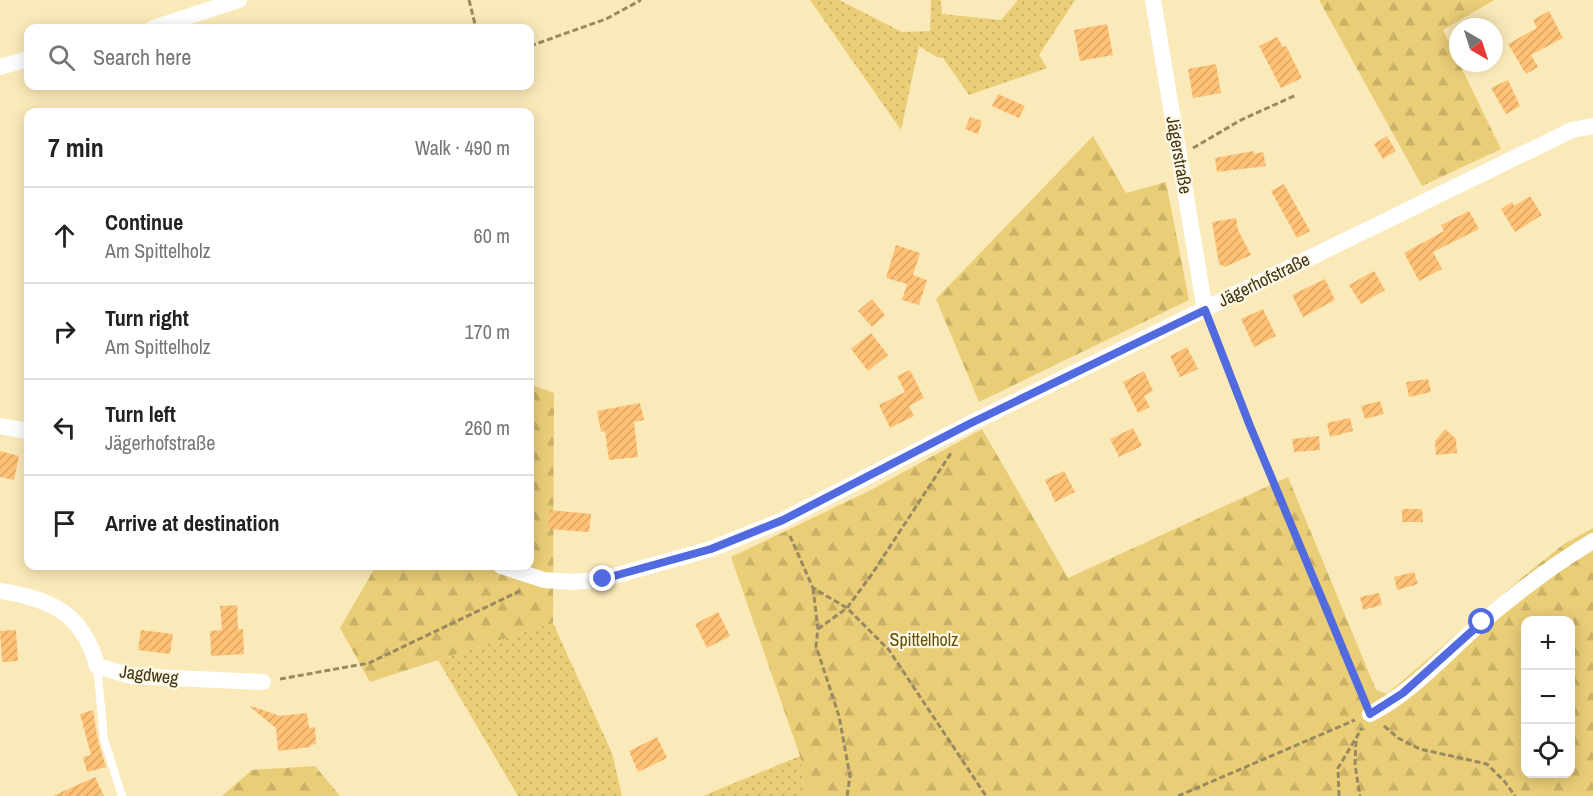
<!DOCTYPE html>
<html lang="en">
<head>
<meta charset="utf-8">
<style>
	body { margin:0; font-family:"Archivo Narrow",sans-serif; background:#f6f6f6; color:#222 }
	.controls { position:absolute; right:18px; bottom:18px; display:grid; overflow:hidden; border-radius:12px; box-shadow:0 3px 15px #0003 }
	.controls button { width:54px; height:54px; display:grid; place-items:center; padding:0; border:0; border-bottom:2px solid #e0e0e0; background:#fff; color:#222; font:30px sans-serif }
	.compass { position:absolute; left:1449px; top:18px; width:54px; height:54px; border-radius:50%; background:#fff; box-shadow:0 3px 15px #0003; rotate:141deg }
	.stop { position:absolute; width:18px; height:18px; margin:-14px; border:4px solid #526adf; border-radius:50%; background:#fff }
	.stop.end { background:#526adf; border-color:#fff; box-shadow:0 2px 6px #0008 }
	.list { margin:0; padding:0; list-style:none }
	h2 { display:flex; justify-content:space-between; align-items:center; height:78px; margin:0; padding:0 24px; font-size:26px }
	h2 small { font-size:20px; font-weight:400; color:#767676 }
	.list li { display:grid; grid-template-columns:39px 1fr auto; gap:18px; align-items:center; box-sizing:border-box; height:96px; padding:0 24px; border-top:2px solid #e0e0e0 }
	.list b { display:block; font-size:22px; white-space:nowrap }
	.list p { margin:0; font-size:20px; white-space:nowrap; color:#767676 }
	.list em { font-size:20px; font-style:normal; color:#767676 }
	.icon { flex:none; width:33px; height:33px; fill:none; stroke:currentColor; stroke-width:2; stroke-linecap:round; stroke-linejoin:round }
	.map { position:relative; flex:none; width:1593px; height:796px; overflow:hidden }
	.search { position:absolute; background:#fff; box-shadow:0 3px 15px #0003; left:24px; top:24px; width:510px; height:66px; display:flex; align-items:center; gap:15px; box-sizing:border-box; padding:0 21px; border-radius:12px; color:#767676; font-size:22px }
	.panel { position:absolute; background:#fff; box-shadow:0 3px 15px #0003; left:24px; top:108px; width:510px; height:462px; border-radius:12px }
	.map>svg:first-child { display:block }
</style>
</head>
<body>
<div class="map">
<svg width="1593" height="796" viewBox="0 0 1593 796">
	<defs>
		<pattern id="grass-dots" width="8" height="8" patternUnits="userSpaceOnUse" patternTransform="scale(1.5)"><rect width="8" height="8" fill="#eacd77"/><path d="M2 2h.1M6 6h.1" fill="none" stroke="#cab166" stroke-width="1.8" stroke-linecap="round"/></pattern>
		<pattern id="forest-firs" width="22" height="20" patternUnits="userSpaceOnUse" patternTransform="scale(1.5)"><rect width="22" height="20" fill="#eacd77"/><path d="M5 1l3.5 6h-7zM16 11l3.5 6h-7z" fill="#cab166"/></pattern>
		<pattern id="building-hatch" width="6" height="6" patternUnits="userSpaceOnUse" patternTransform="scale(1.5)"><rect width="6" height="6" fill="#fec175"/><path d="M-1 1l2-2M0 6l6-6M5 7l2-2" fill="none" stroke="#dba664"/></pattern>
	</defs>
	<rect width="100%" height="100%" fill="#fbeab9"/>
	<g fill="url(#grass-dots)">
		<path d="M810,0H839L902,32L930,31L931,0H941L942,14L1001,20L1018,0H1075L1039,55L1047,68L969,95L943,58L937,57L919,46L901,130Z"/>
		<path d="M553,623L612,753L622,796H518L438,660Z"/>
		<path d="M800,756L804,796H703Z"/>
	</g>
	<g fill="url(#forest-firs)" fill-rule="evenodd">
		<path d="M1319,0H1494L1443,30L1501,149L1422,186Z"/>
		<path d="M1093,136L1126,193L1166,182L1189,300L979,402L936,299Z"/>
		<path d="M530,384L554,393L553,623L370,682L340,628L376,566H530Z"/>
		<path d="M982,429L1068,578L1288,477L1376,690L1387,694L1529,572L1564,544L1593,528V796H804L800,756L731,557L871,490ZM1526,620H1570V774H1526Z"/>
		<path d="M315,766L340,796H222L252,770Z"/>
	</g>
	<g fill="url(#building-hatch)">
		<path d="M1549,11L1563,38L1531,55L1538,67L1526,74L1508,44L1537,28L1533,20Z"/>
		<path d="M1107,24L1113,55L1080,61L1074,30Z"/>
		<path d="M1277,37L1283,47L1286,46L1302,78L1281,88L1259,46Z"/>
		<path d="M1216,64L1221,93L1193,98L1188,69Z"/>
		<path d="M1508,80L1520,106L1506,114L1491,88Z"/>
		<path d="M998,94L1025,106L1019,118L992,106Z"/>
		<path d="M970,117L982,121L978,134L965,129Z"/>
		<path d="M1387,136L1396,151L1383,159L1374,144Z"/>
		<path d="M1253,151L1254,154L1263,152L1266,166L1217,172L1215,158Z"/>
		<path d="M1284,184L1310,231L1297,238L1271,191Z"/>
		<path d="M1530,196L1542,215L1515,232L1501,209L1512,202L1514,206Z"/>
		<path d="M1469,211L1479,229L1433,252L1442,269L1419,281L1404,253L1444,231L1441,225Z"/>
		<path d="M1236,218L1238,230L1251,255L1225,267L1219,264L1212,222Z"/>
		<path d="M896,245L920,253L913,275L927,280L919,305L902,300L907,284L886,278Z"/>
		<path d="M1374,271L1385,290L1361,304L1349,285Z"/>
		<path d="M1325,279L1335,300L1303,317L1292,295Z"/>
		<path d="M872,299L885,315L872,327L858,311Z"/>
		<path d="M1263,309L1276,336L1254,347L1241,319Z"/>
		<path d="M871,333L888,355L868,371L851,349Z"/>
		<path d="M1187,347L1198,369L1180,377L1170,356Z"/>
		<path d="M910,370L924,398L909,406L914,416L890,428L879,405L905,392L897,376Z"/>
		<path d="M1144,371L1153,391L1144,396L1150,407L1138,413L1123,382Z"/>
		<path d="M1428,379L1431,392L1409,397L1406,382Z"/>
		<path d="M1380,401L1384,414L1365,419L1361,406Z"/>
		<path d="M640,403L644,420L634,422L638,457L609,460L605,431L601,432L597,411Z"/>
		<path d="M1350,418L1353,431L1330,437L1327,423Z"/>
		<path d="M1133,428L1142,446L1119,457L1110,439Z"/>
		<path d="M1445,429L1456,439L1457,453L1436,455L1435,441Z"/>
		<path d="M1319,436L1320,450L1294,452L1292,439Z"/>
		<path d="M0,451L19,456L14,480L0,477Z"/>
		<path d="M1064,471L1075,492L1055,502L1045,480Z"/>
		<path d="M1402,509H1422L1423,522H1402Z"/>
		<path d="M550,510L591,514L589,532L548,529Z"/>
		<path d="M1414,572L1418,584L1397,590L1394,577Z"/>
		<path d="M1379,593L1382,605L1363,610L1360,597Z"/>
		<path d="M237,605L238,629H243L244,654L211,656L210,631L222,630L220,606Z"/>
		<path d="M718,612L730,636L707,648L695,624Z"/>
		<path d="M16,630L18,661L2,662L0,631Z"/>
		<path d="M141,630L173,634L170,654L138,650Z"/>
		<path d="M251,706L280,716L307,713L309,728L315,727L316,744L310,745L311,747L278,751L276,728L250,707Z"/>
		<path d="M93,710L98,741L106,767L87,772L83,757L91,755L80,714Z"/>
		<path d="M657,737L667,758L638,772L629,751Z"/>
		<path d="M95,777L104,796H53Z"/>
	</g>
	<g fill="none" stroke-linecap="round" stroke-linejoin="round">
		<g stroke="#988a60" stroke-width="3" stroke-dasharray="6 3" stroke-linecap="butt">
			<path d="M469,0L476,28"/>
			<path d="M530,46L606,19L641,0"/>
			<path d="M1193,148L1241,120L1296,95"/>
			<path d="M1211,326L1250,426L1364,700"/>
			<path d="M790,536L813,588L847,608L889,650L986,796"/>
			<path d="M813,588L818,629L816,646L839,716L850,776L847,796"/>
			<path d="M818,629L847,608L872,574L951,453"/>
			<path d="M280,679L369,663L522,590"/>
			<path d="M1384,726L1398,738L1420,749L1487,764L1505,782L1515,796"/>
			<path d="M1356,741L1355,765L1360,796"/>
			<path d="M1178,796L1355,720"/>
			<path d="M1339,796L1338,768L1362,728"/>
		</g>
		<path stroke="#fff" stroke-width="8" d="M97,666L104,739L122,796"/>
		<g stroke="#fff" stroke-width="16">
			<path d="M1153,0L1205,310"/>
			<path d="M153,28L239,0"/>
			<path d="M0,67L28,59"/>
			<path d="M0,426L28,431"/>
			<path d="M501,566L544,580L574,582L603,579L711,549L783,520L969,424L1572,130L1593,126"/>
			<path d="M0,591C51,599 83,613 97,666L131,676L263,682"/>
			<path d="M1370,714C1413,692 1445,654 1481,623C1516,593 1553,565 1593,541"/>
		</g>
	</g>
	<g fill="none" stroke-linecap="round" stroke-linejoin="round">
		<path stroke="#526adf" stroke-width="8" d="M603,579L711,549L783,520L969,424L1205,310L1250,426L1370,714L1403,693L1482,622"/>
	</g>
	<g text-anchor="middle" stroke-width="4.5" stroke-linejoin="round" paint-order="stroke">
		<g font-size="18" fill="#423613" stroke="#fdf8e8">
			<text transform="translate(1179 155) rotate(80)" y="6">Jägerstraße</text>
			<text transform="translate(1264 280) rotate(-26)" y="6">Jägerhofstraße</text>
			<text transform="translate(149 675) rotate(7)" y="6">Jagdweg</text>
		</g>
		<g font-size="18" fill="#655106" stroke="#fdf8e8">
			<text x="924" y="646">Spittelholz</text>
		</g>
	</g>
</svg>
<div class="controls">
<button>+</button>
<button>−</button>
<button><svg class="icon" aria-label="locate" viewBox="0 0 24 24"><circle cx="12" cy="12" r="6"/><path d="M12 2v4M12 18v4M2 12h4M18 12h4"/></svg></button>
</div>
<svg class="compass" viewBox="-18 -18 36 36"><path d="M0-13l5 13h-10z" fill="#e53935"/><path d="M0 13l5-13h-10z" fill="#767676"/></svg>
<div class="stop" style="left:1482px;top:622px"></div>
<div class="stop end" style="left:603px;top:579px"></div>
<div class="search"><svg class="icon" aria-label="search" viewBox="0 0 24 24"><circle cx="10" cy="10" r="6"/><path d="M15 15l6 6"/></svg>Search here</div>
<section class="panel">
<h2>7 min<small>Walk · 490 m</small></h2>
<ul class="list">
<li><svg class="icon" aria-label="ahead" viewBox="0 0 24 24"><path d="M12 20V5M6 11l6-6 6 6"/></svg><div><b>Continue</b><p>Am Spittelholz</p></div><em>60 m</em></li>
<li><svg class="icon" aria-label="right" viewBox="0 0 24 24"><path d="M7 20v-9h11M14 6l5 5-5 5"/></svg><div><b>Turn right</b><p>Am Spittelholz</p></div><em>170 m</em></li>
<li><svg class="icon" aria-label="left" viewBox="0 0 24 24"><path d="M17 20v-9H6M10 6l-5 5 5 5"/></svg><div><b>Turn left</b><p>Jägerhofstraße</p></div><em>260 m</em></li>
<li><svg class="icon" aria-label="arrive" viewBox="0 0 24 24"><path d="M6 21V4h12l-3 4 3 4H6"/></svg><div><b>Arrive at destination</b></div></li>
</ul>
</section>
</div>
</body>
</html>
